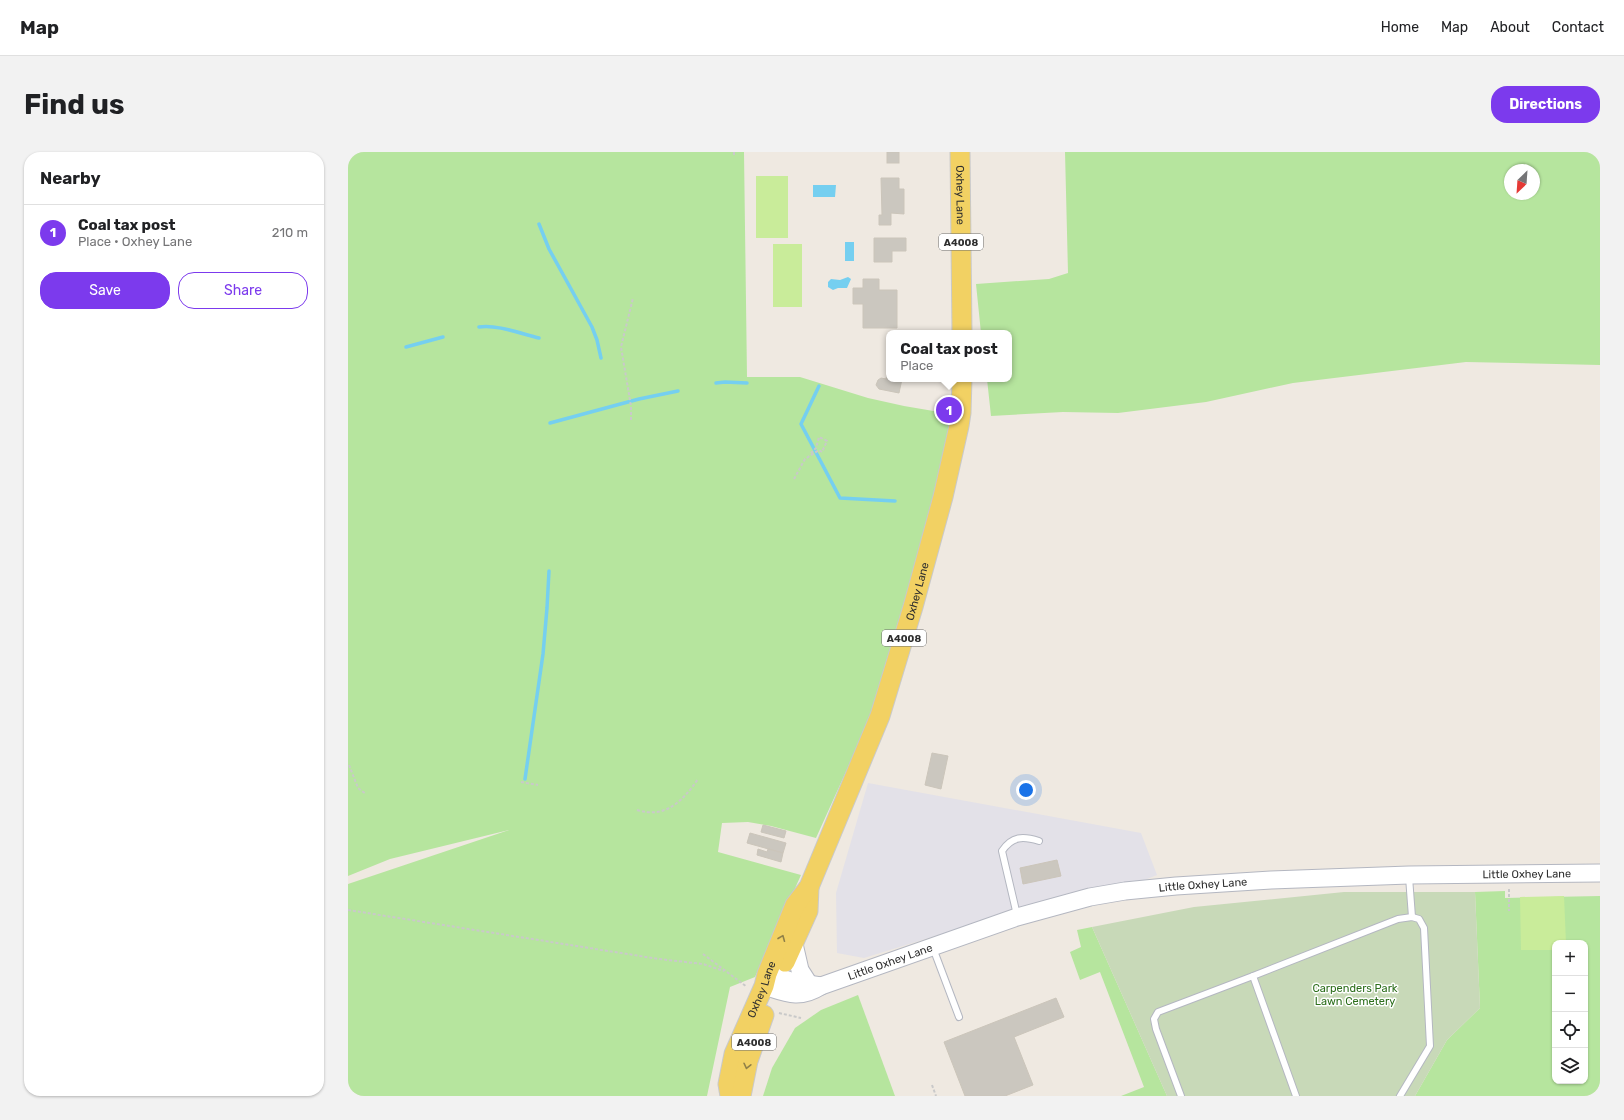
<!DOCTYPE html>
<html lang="en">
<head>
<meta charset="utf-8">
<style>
	body { margin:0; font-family:Rubik,sans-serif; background:#f2f2f2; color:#202124 }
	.controls { position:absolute; right:12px; bottom:12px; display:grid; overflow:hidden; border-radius:8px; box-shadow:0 1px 3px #0004 }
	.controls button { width:36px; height:36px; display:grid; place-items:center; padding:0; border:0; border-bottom:1px solid #e0e0e0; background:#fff; color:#202124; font:20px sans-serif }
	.compass { position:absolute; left:1156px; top:12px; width:36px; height:36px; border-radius:50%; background:#fff; box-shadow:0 1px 3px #0004; rotate:205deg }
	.you { position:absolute; left:678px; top:638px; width:14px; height:14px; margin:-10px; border:3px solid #fff; border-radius:50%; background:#1a73e8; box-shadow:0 0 0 6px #1a73e833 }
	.badge { display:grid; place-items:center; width:26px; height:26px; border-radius:50%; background:#7c3aed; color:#fff; font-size:13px; font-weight:700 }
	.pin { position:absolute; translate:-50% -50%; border:2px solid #fff; box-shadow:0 1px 4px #0006 }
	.popup { position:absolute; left:538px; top:178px; width:126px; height:52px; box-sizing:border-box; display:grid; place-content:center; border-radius:8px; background:#fff; filter:drop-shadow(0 1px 3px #0005); font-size:13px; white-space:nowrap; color:#757577 }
	.popup b { font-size:15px; color:#202124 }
	.popup::after { content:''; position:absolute; left:50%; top:100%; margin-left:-8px; border:8px solid transparent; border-top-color:#fff }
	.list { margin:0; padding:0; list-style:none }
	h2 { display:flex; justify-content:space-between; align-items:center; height:52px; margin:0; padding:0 16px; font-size:17px }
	h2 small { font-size:13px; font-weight:400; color:#757577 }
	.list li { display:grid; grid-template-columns:26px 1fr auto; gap:12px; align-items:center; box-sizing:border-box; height:56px; padding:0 16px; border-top:1px solid #e0e0e0 }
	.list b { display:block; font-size:15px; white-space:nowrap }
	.list p { margin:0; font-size:13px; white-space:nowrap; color:#757577 }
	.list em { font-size:13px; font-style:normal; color:#757577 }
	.actions { display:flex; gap:8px; padding:12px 16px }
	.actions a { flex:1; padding:9px 0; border:1px solid #7c3aed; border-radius:16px; text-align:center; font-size:14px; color:#7c3aed }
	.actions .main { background:#7c3aed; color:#fff }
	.icon { flex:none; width:22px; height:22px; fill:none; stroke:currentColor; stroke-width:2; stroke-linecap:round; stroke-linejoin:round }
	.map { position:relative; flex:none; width:1252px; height:944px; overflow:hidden; border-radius:16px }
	header { display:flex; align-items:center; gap:24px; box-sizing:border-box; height:56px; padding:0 20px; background:#fff; border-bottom:1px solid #e0e0e0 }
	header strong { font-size:19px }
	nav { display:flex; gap:22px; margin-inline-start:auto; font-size:14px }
	.intro { display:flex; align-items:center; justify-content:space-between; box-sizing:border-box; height:96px; padding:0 24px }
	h1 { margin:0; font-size:28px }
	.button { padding:10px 18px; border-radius:16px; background:#7c3aed; color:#fff; font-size:14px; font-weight:700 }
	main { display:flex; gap:24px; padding:0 24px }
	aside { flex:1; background:#fff; border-radius:16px; box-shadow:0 1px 3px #0004 }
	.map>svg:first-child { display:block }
</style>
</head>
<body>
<header>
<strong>Map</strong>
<nav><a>Home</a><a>Map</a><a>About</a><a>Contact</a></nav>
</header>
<div class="intro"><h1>Find us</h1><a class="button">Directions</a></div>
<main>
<aside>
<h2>Nearby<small></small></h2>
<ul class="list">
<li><span class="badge">1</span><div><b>Coal tax post</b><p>Place · Oxhey Lane</p></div><em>210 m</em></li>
</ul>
<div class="actions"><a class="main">Save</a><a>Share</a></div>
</aside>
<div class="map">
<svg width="1252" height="944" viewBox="0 0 1252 944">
	<rect width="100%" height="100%" fill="#efe9e1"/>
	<path fill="#e3e1e8" d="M520,631L793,681L809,723L792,730L668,759L516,806L489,801L488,741Z"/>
	<g fill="#b6e59e" fill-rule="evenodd">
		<path d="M0,0H396L399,225H452L520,246L556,254L609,263L538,531L468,686L423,674L400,670L374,671L370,700L453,723L407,825L382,835L359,944H0V732L161,678L42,707L0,724Z"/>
		<path d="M717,0H1252V213L1118,210L945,231L858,250L770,261L715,260L643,264L639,227H661V181H633L628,132L701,127L720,121ZM1162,18H1186V42H1162Z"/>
		<path d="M1157,739V746L1252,744V944H1067L1099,888L1132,856L1127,740ZM1207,791H1237V929H1207Z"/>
		<path d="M744,775L819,944H773L796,935L752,820L732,828L722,800L733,795L729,778Z"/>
		<path d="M510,843L547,944H415L424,916L447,876L473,858Z"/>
	</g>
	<path fill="#c8d9b8" d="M996,740H1127L1132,856L1099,888L1067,944H819L744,775L846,755Z"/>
	<g fill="#c9ec9a">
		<rect x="408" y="24" width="32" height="62"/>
		<rect x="425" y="92" width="29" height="63"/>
		<path d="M1216,744L1218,791H1207V798H1173L1172,745Z"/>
	</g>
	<g fill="#75cff0">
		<path d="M465,33H488L487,45H465Z"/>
		<rect x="497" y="90" width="9" height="19"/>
		<path d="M500,125L503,127L499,136H490L485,138L480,135V130L483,127L492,128Z"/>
	</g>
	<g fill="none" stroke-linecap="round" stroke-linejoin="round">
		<g stroke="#75cff0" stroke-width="3.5">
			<path d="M191,72L201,97L244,175L249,188L253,206"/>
			<path d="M131,175C148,172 174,182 191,186"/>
			<path d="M58,195L95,185"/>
			<path d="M368,231L377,230L399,231"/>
			<path d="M471,234L453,272L492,346L547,349"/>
			<path d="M202,271L291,247L330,239"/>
			<path d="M177,627L195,502L199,456L201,419"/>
		</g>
	</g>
	<g fill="#cbc7bf" stroke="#cbc5ba">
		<rect x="539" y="0" width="12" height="11"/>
		<path d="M533,26H551V37H556V62L543,61V73H531V63H534Z"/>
		<path d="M526,86H558V99H544V110H526Z"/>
		<path d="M515,127H531V138H549V176H515V152H505V136H515Z"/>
		<path d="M541,213V227H554L551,241L531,237L528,233L530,228L533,226L538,227Z"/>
		<path d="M584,601L600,604L593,637L577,633Z"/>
		<path d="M415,673L438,679L436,686L413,680Z"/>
		<path d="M402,681L438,691L435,701L399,691Z"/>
		<path d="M410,697L419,700L420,697L435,701L433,710L409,703Z"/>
		<path d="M709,708L713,724L675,732L672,716Z"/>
		<path d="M708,846L716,865L666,885L685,933L657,944H617L596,890Z"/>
	</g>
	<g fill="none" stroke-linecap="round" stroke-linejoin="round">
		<g stroke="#b4b7c1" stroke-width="8">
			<g id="lane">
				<path d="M1061,725L1064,765"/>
				<path d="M669,763L654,699C664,684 675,684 691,689"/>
				<path d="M585,796L611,865"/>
				<path d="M833,944L808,877L806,867L810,860L905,824"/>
				<path d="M948,944L905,824L1050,767L1064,765L1071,767L1076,776L1082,894L1052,944"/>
			</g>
		</g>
		<g stroke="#b4b7c1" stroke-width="19">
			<g id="secondary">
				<path d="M446,792L452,818L461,832"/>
				<path d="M419,822L446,830L473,834"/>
				<path id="s1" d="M416,834C438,841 451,848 473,834L669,765L742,745L777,739L828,734L923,728L1061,723L1252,721"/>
			</g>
		</g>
		<g stroke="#c9c9c9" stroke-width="21">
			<g id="primary">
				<path id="s2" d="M612,0L614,181"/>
				<path d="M437,810L460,759L461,735"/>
				<path id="s3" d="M382,944L380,932L386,902L416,834L419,822L447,753L461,735L532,564L565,455L595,345L611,274L613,261L614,227"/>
				<path d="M393,944L400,909L416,863"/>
			</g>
		</g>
		<g stroke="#c9c9c9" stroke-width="2" stroke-dasharray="3 2" stroke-linecap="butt">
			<path d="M386,0V4"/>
			<path d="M283,268V254L273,195L285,146"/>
			<path d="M446,327L457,307L471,298L474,300L479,289L471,285L468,296L463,301"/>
			<path d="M1,613L10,636L18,642"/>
			<path d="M173,630L190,633"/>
			<path d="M289,658C317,667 335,649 350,627"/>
			<path d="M1161,737V759"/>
			<path d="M0,758L311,807L355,812L376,819"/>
			<path d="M355,802L399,835"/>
			<path d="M431,861L453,866"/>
			<path d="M584,933L588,944"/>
		</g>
		<use href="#lane" stroke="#fff" stroke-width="6"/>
		<use href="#secondary" stroke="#fff" stroke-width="17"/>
		<use href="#primary" stroke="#f2d163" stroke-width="19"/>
	</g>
	<defs><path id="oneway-chevron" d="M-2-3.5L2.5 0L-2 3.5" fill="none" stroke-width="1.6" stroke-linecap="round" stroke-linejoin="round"/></defs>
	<g stroke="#908048">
		<use href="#oneway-chevron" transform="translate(434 786) rotate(-68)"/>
		<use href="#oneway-chevron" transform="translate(399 914) rotate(103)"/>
	</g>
	<g text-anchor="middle" stroke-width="3" stroke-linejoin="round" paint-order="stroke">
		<g fill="#fff" stroke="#6d6d6d" stroke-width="1">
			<rect x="591" y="82" width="44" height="16" rx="3"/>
			<rect x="534" y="478" width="44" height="16" rx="3"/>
			<rect x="384" y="882" width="44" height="16" rx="3"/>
		</g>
		<g font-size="10" font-weight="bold" fill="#2e2e2e">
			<text x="613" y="94">A4008</text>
			<text x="556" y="490">A4008</text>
			<text x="406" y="894">A4008</text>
		</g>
		<g font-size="11" fill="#2e2e2e" stroke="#fff">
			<text dy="4" stroke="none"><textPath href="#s2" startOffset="43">Oxhey Lane</textPath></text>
			<text dy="4" stroke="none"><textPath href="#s3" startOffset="542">Oxhey Lane</textPath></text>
			<text dy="4" stroke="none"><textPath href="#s1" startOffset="781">Little Oxhey Lane</textPath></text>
			<text dy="4" stroke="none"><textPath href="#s1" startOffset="457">Little Oxhey Lane</textPath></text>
			<text dy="4" stroke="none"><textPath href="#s1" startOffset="133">Little Oxhey Lane</textPath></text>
			<text dy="4" stroke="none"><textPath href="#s3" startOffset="113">Oxhey Lane</textPath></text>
		</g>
		<g font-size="11" fill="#2c6e1b" stroke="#fff">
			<text x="1007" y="840">Carpenders Park<tspan x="1007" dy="13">Lawn Cemetery</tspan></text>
		</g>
	</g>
</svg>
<div class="controls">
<button>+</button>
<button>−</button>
<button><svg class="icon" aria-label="locate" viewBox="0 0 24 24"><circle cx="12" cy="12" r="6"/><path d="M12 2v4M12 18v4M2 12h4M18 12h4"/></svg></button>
<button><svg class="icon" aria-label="layers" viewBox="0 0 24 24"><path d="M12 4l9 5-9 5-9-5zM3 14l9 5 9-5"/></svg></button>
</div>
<svg class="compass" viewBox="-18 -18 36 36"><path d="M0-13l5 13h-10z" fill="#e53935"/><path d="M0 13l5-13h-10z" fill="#757577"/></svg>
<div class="you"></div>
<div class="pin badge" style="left:601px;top:258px">1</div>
<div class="popup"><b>Coal tax post</b>Place</div>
</div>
</main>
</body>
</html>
